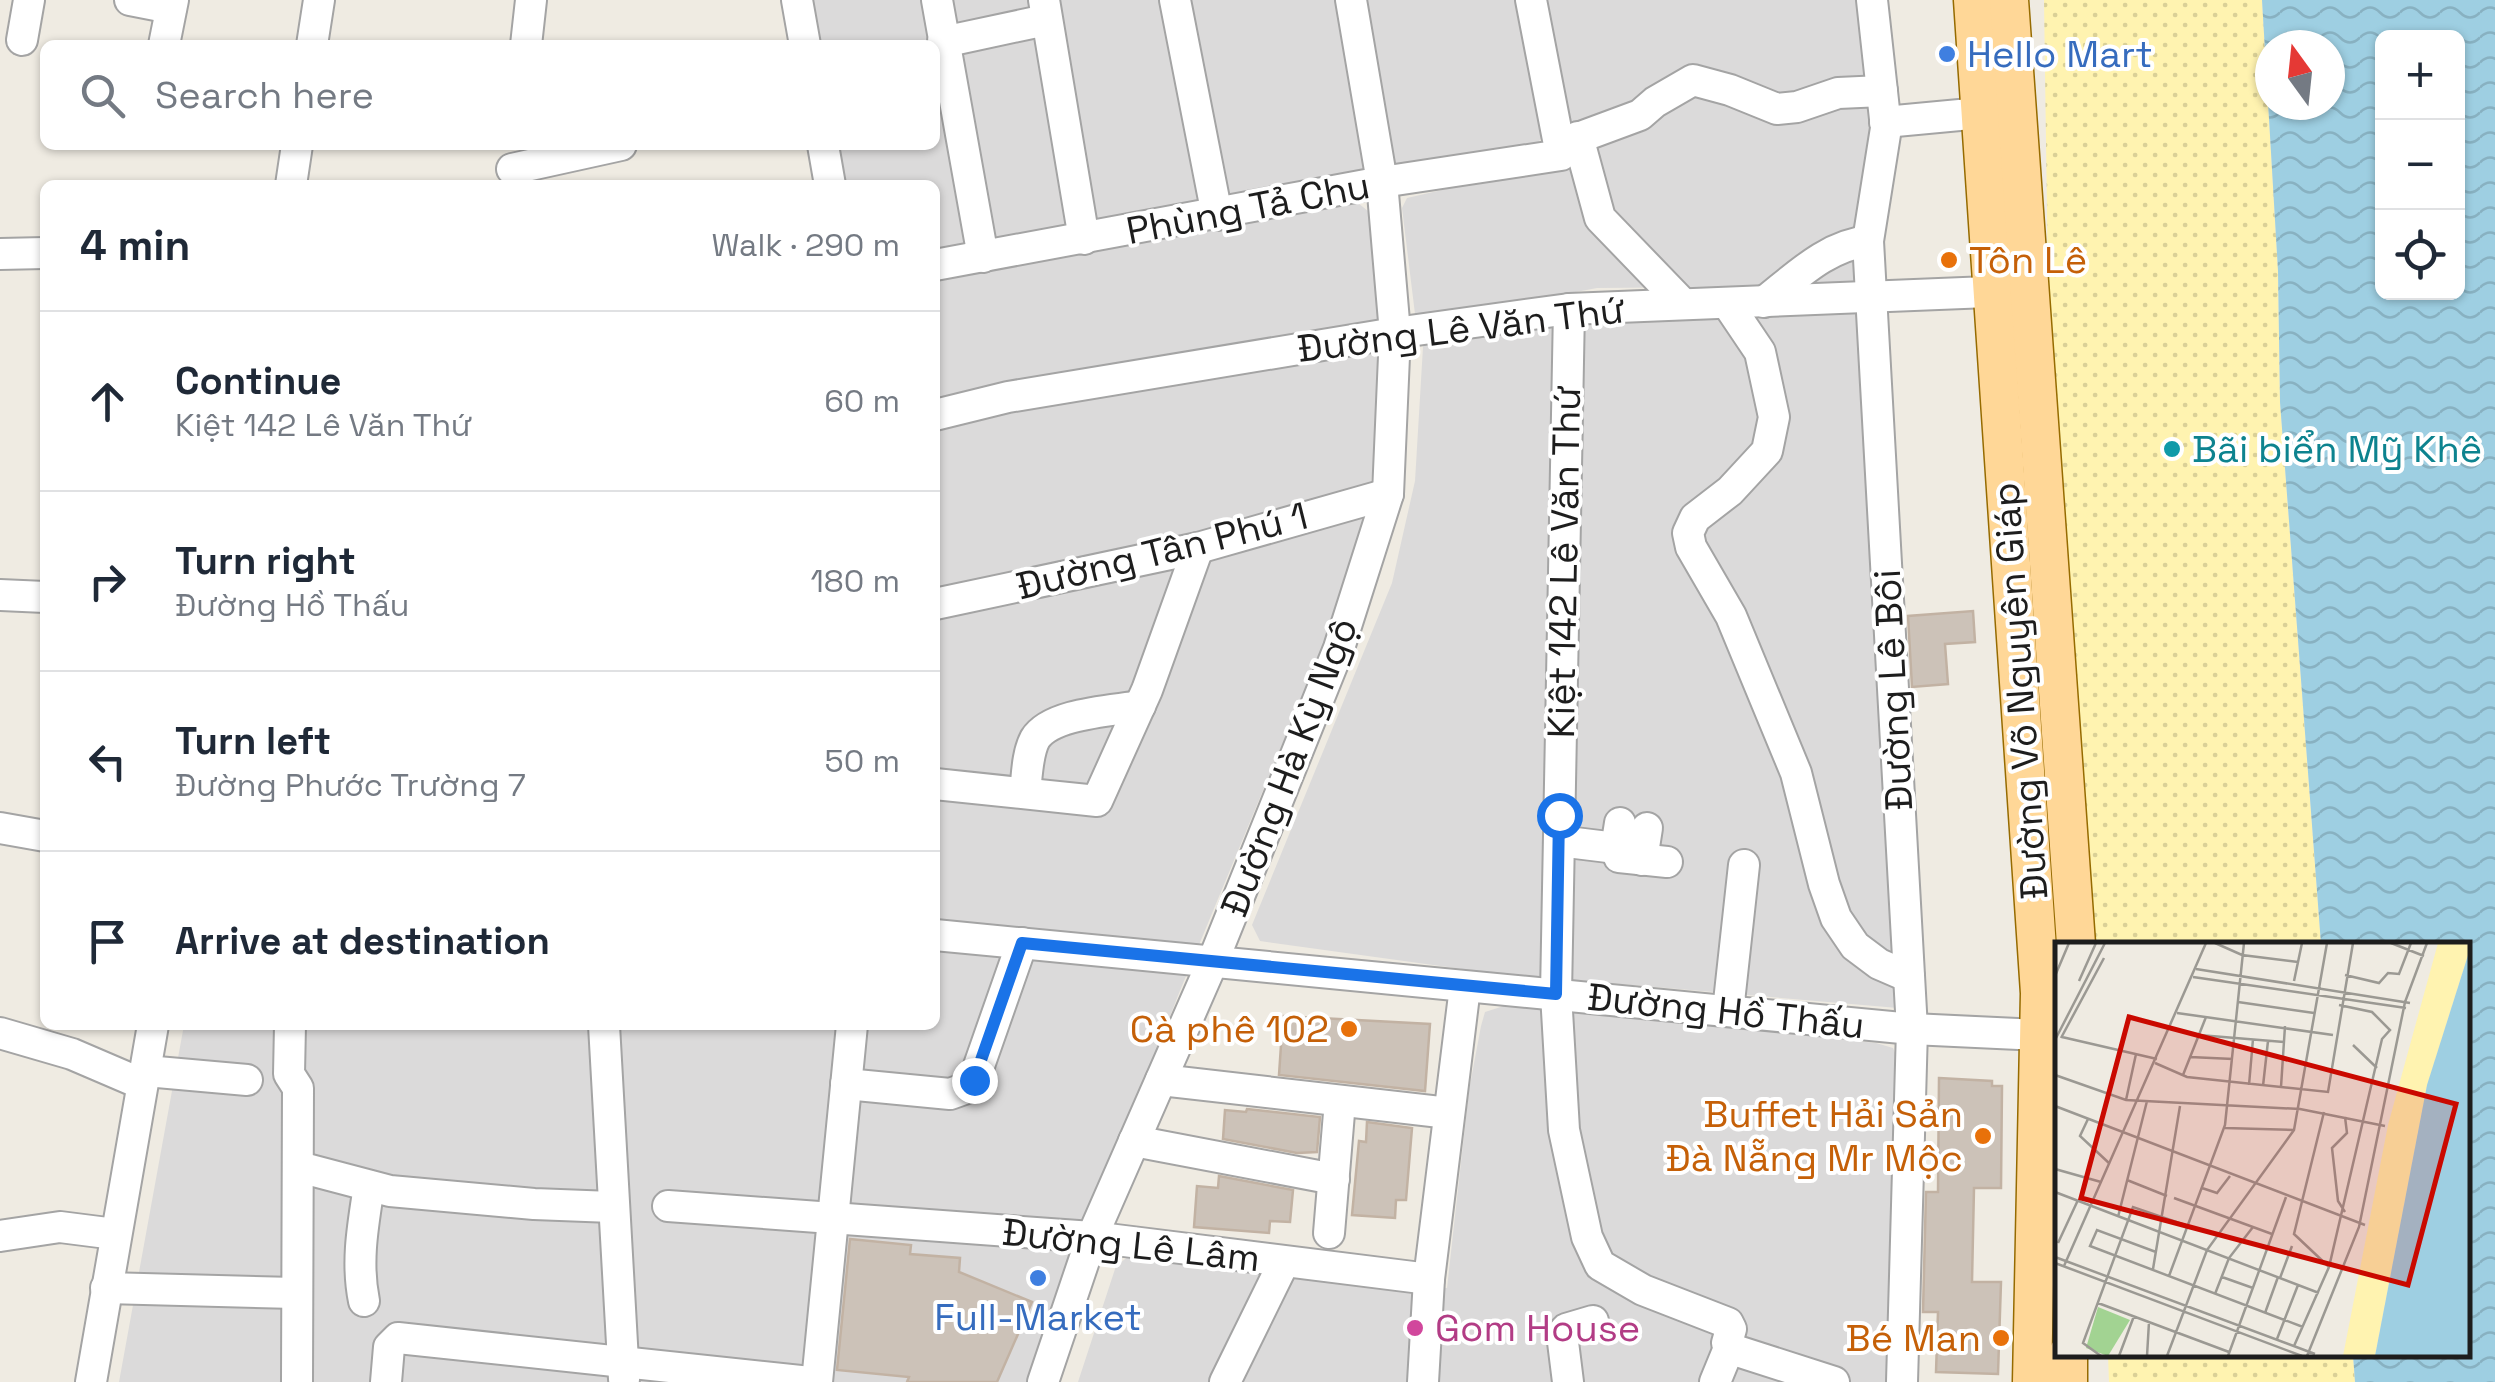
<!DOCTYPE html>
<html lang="en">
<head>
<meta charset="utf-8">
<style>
	body { margin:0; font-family:"Space Grotesk",sans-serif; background:#f2f2f3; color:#1f2937 }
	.controls { position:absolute; right:30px; top:30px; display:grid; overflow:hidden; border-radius:15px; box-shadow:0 2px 8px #0004 }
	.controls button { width:90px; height:90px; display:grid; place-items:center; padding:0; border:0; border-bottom:2px solid #e0e1e3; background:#fff; color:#1f2937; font:50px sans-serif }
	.compass { position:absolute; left:2255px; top:30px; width:90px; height:90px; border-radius:50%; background:#fff; box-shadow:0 2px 8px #0004; rotate:345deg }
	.stop { position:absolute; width:30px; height:30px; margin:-22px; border:8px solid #1a73e8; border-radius:50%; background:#fff }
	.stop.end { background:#1a73e8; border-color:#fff; box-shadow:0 2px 10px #0008 }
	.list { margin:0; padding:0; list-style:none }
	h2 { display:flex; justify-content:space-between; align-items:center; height:130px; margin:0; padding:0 40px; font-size:42px }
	h2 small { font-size:32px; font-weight:400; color:#747a83 }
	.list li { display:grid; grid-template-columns:65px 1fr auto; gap:30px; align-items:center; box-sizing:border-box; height:180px; padding:0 40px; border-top:2px solid #e0e1e3 }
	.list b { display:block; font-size:38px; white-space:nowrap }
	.list p { margin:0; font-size:32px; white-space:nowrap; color:#747a83 }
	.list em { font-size:32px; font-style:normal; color:#747a83 }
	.icon { flex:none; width:55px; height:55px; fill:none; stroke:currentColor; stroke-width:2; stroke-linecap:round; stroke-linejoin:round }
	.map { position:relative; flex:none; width:2495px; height:1382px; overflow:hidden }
	.search { position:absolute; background:#fff; box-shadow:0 2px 8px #0004; left:40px; top:40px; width:900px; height:110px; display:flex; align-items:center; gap:25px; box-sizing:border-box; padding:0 35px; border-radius:15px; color:#747a83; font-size:38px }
	.panel { position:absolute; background:#fff; box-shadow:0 2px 8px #0004; left:40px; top:180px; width:900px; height:850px; border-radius:15px }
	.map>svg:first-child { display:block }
</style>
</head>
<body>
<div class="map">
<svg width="2495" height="1382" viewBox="0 0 2495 1382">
	<defs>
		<pattern id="sand-dots" width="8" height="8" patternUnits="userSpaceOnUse" patternTransform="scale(2.5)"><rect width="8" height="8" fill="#fff3b0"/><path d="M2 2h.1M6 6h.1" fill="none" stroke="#dad097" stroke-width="1.8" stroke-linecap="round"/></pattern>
		<pattern id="water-waves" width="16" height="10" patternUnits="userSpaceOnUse" patternTransform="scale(2.5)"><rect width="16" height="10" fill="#9ecfe2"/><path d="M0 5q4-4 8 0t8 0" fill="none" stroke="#88b1c1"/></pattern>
	</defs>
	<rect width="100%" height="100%" fill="#efebe2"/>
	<g fill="#dbdada">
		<path d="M809,0H1523L1547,130L1537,144L935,258V185H840L833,145H935V45H817Z"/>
		<path d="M1544,0H1862L1874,100L1862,283L1840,286L1597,288L1427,320L1415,314L1402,208L1407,198L1503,176L1572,168Z"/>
		<path d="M1338,202L1358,203L1374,216L1378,267L1377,431L1367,519L1352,576L1179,993L1029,1382H119L184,1025H935V271Z"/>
		<path d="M1861,311L1898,1008L1491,973L1260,941L1252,925L1392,583L1415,481L1423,347L1426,340L1542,323Z"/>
		<path d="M1510,1004L1876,1043L1893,1048L1901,1066L1895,1382H1078L1116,1266L1129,1256L1447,1288L1469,1090L1481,1026L1485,1012Z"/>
	</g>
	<g fill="url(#sand-dots)">
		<path d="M2044,0H2262L2278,271L2280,402L2321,944H2087L2076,701L2048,282Z"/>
		<path d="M2108,1355H2353L2355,1382H2109Z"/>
	</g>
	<path fill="url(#water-waves)" fill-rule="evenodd" d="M2262,0H2495V1382H2355L2353,1355L2468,1354V944H2321L2280,402L2278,271ZM2382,38H2458V292H2382ZM2270,45H2330V105H2270Z"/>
	<g fill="#ccc2b8" stroke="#c2b2a3" stroke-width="2.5">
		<path d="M1973,611L1975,642L1945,644L1948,684L1912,687L1908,616Z"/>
		<path d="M1283,1016L1430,1024L1425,1091L1279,1075Z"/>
		<path d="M1939,1078L1992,1081V1086H2002L2001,1188H1974L1972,1282H2001L1998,1374L1936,1372L1938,1312H1923L1926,1192H1938Z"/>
		<path d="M1247,1109L1320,1117L1317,1152L1297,1153L1223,1139L1225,1110L1246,1112Z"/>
		<path d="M1367,1122L1412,1128L1406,1200H1396L1395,1218L1352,1215L1359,1141L1366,1142Z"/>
		<path d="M1219,1176L1293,1190L1290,1222L1270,1221L1269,1233L1194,1227L1197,1186L1218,1188Z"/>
		<path d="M850,1239L911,1245L910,1254L960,1258L959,1272L1032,1302L997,1382H907L909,1377L837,1370Z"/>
	</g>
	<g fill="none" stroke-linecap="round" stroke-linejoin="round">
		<g stroke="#a4a4a4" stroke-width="34">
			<g id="minor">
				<path d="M130,0L171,8"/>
				<path d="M797,0L805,45"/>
				<path d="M937,0L983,257"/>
				<path d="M1044,0L1084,239"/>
				<path d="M1175,0L1217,215"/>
				<path d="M1872,0L1886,128L1868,241L1912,1029L1902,1382"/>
				<path d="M22,40L29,0"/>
				<path d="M943,42L1046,20"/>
				<path d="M164,45L173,0"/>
				<path d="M312,45L319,0"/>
				<path d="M526,45L531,0"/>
				<path d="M1885,122L1981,113"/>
				<path d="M1578,137L1600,218L1683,304"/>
				<path d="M823,145L830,185"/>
				<path d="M1559,145L1640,115L1655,102L1693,80L1730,90L1777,109L1797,107L1838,93L1882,91"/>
				<path d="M512,169L621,145"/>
				<path d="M291,185L297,145"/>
				<path d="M0,254L45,253"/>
				<path d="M935,265L1382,182L1561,155L1531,0"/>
				<path d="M1764,302C1796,277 1826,246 1868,241"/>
				<path d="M1727,303L1760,352L1774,417L1767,451L1730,491L1695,518L1688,533L1691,547L1731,616L1796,773L1824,884L1836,918L1855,946L1879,964L1909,977"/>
				<path d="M1569,309L1556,994L1564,1130L1587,1237L1600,1265L1643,1290L1728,1323L1731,1329L1727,1343L1731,1349L1834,1382"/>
				<path d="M935,415L1008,397L1395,333L1569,309L2013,291"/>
				<path d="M0,595L45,597"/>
				<path d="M935,604L1198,548L1388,494"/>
				<path d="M935,784L1097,801L1147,690L1198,548"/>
				<path d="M1025,793C1027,776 1027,754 1035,739C1051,713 1112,711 1140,706"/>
				<path d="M0,828L45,836"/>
				<path d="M1559,841L1616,848L1620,823"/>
				<path d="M1616,848L1619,857L1667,862"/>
				<path d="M1642,860L1647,828"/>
				<path d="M935,935L1912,1029L2058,1036"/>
				<path d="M1728,1011L1744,865"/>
				<path d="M290,1025L289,1074L298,1088L297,1382"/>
				<path d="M604,1025L624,1379"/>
				<path d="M0,1033L72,1054L142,1084"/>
				<path d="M146,1071L247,1080"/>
				<path d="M1161,1080L1449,1113"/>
				<path d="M846,1084L950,1094L964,1089L974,1080L1022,943"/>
				<path d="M1134,1141L1334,1179"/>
				<path d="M299,1167L390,1191L534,1204L612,1207"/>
				<path d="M668,1206L1092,1237L1429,1279"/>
				<path d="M1329,1233L1340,1101"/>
				<path d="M0,1236L60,1227L115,1234"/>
				<path d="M106,1288L295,1293"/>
				<path d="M364,1301C356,1262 363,1225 369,1186"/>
				<path d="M91,1382L153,1025"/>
				<path d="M386,1382L389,1347L398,1338L810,1382"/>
				<path d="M817,1382L852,1025"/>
				<path d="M1043,1382L1092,1237L1213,961L1339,648L1388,494L1395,333L1382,182L1351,0"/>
				<path d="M1225,1382L1284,1262"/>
				<path d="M1423,1382L1429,1279L1465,987"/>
				<path d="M1568,1382L1562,1334L1566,1329L1593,1321"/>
				<path d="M1715,1382L1729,1348"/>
			</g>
		</g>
		<g stroke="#966b00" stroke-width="41">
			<g id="major">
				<path d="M1973,0L2040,993L2032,1382"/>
				<path d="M2009,0L2076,944"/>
				<path d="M2068,1382V1354"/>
			</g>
		</g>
		<use href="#minor" stroke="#fff" stroke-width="30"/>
		<use href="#major" stroke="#ffd797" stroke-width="38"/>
	</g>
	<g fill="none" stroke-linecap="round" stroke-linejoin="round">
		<path stroke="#1a73e8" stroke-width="12" d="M974,1080L1022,943L1556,994L1559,815"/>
	</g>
	<g fill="#3f7fe0" stroke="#fff" stroke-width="4">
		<circle cx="1947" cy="54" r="10"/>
		<circle cx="1038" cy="1278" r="10"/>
	</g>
	<g fill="#e8710a" stroke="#fff" stroke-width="4">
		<circle cx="1949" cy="260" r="10"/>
		<circle cx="1349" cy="1029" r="10"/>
		<circle cx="1983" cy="1136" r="10"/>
		<circle cx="2001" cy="1338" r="10"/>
	</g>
	<circle fill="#0f9aa8" stroke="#fff" stroke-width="4" cx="2172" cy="449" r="10"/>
	<circle fill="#d1479c" stroke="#fff" stroke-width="4" cx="1415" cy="1328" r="10"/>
	<g text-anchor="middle" stroke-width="8" stroke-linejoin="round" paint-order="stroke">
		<g font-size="38" fill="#366cbe" stroke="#fff" text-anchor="start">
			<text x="1967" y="67">Hello Mart</text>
			<text x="1038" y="1330" text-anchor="middle">Full-Market</text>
		</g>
		<g font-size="38" fill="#1d1d1d" stroke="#fff">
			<text transform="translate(1248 208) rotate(-11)" y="13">Phùng Tả Chu</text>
			<text transform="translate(1461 329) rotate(-7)" y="13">Đường Lê Văn Thứ</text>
			<text transform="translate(1162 551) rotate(-14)" y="13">Đường Tân Phú 1</text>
			<text transform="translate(1564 562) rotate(-89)" y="13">Kiệt 142 Lê Văn Thứ</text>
			<text transform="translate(1893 690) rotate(-93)" y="13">Đường Lê Bôi</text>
			<text transform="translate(2020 691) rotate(-94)" y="13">Đường Võ Nguyên Giáp</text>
			<text transform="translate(1289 767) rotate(-69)" y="13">Đường Hà Kỳ Ngộ</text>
			<text transform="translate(1726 1011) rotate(6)" y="13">Đường Hồ Thấu</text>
			<text transform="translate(1131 1245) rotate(6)" y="13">Đường Lê Lâm</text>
		</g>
		<g font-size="38" fill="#c56008" stroke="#fff" text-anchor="end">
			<text x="1969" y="273" text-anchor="start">Tôn Lê</text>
			<text x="1329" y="1042">Cà phê 102</text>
			<text x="1963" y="1127">Buffet Hải Sản<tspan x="1963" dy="44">Đà Nẵng Mr Mộc</tspan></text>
			<text x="1981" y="1351">Bé Man</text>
		</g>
		<g font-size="38" fill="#0d838f" stroke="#fff" text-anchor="start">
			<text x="2192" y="462">Bãi biển Mỹ Khê</text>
		</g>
		<g font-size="38" fill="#b23c85" stroke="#fff" text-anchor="start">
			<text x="1435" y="1341">Gom House</text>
		</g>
	</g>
	<g transform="translate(2055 942)">
		<rect width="415" height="415" fill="#efebe2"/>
		<path d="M43,365L75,378L53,414L31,406Z" fill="#a2d392"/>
		<path d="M383,1H415V7L372,144L320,414H288L333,183Z" fill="#fff3b0"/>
		<path d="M415,7V414H320L372,143Z" fill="#9ecfe2"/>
		<path fill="none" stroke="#9b9993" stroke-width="2.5" d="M160,1L187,13L243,20M336,1L369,14M141,27L355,61M290,33L324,41L333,31L344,32L356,1M0,34L14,1M138,35L351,66M24,39L41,1M239,39L247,1M183,60L259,71M122,71L278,93M144,93L229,100M7,95L102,117M6,96L49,16M0,98L50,1M298,103L322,126M135,115L178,117M100,121L132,135L273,150L298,1M0,133L71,158L245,167L330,184M128,133L151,75M194,143L198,97M208,144L213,99M226,145L230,84M71,158L81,112M0,164L310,283M269,170L239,292L274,325M290,175L292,191L277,206L283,259L290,270M33,177L25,194L55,222M170,186L239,188M0,227L46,240M72,238L112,254M147,246L162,251L175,234M0,250L264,351M119,256L217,292M63,275L92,159M3,301L23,258M101,310L42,288L35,304L248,385M0,315L260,412M0,321L247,414M9,324L151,1M98,327L125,164M114,334L170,183L189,1M167,335L198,346M225,336L237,304M160,352L174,316L198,285M43,361L174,410M210,371L223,335M222,397L243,343M239,404L274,325L327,97L335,88L317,70L284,63M46,414L28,401L78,265L133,284M64,414L79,374M92,414L94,380M112,414L152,308L239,188L272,1M173,414L231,255M252,414L304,285L350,60L372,1"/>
		<path fill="#ca0900" fill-opacity="0.15" stroke="#ca0900" stroke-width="5" d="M74,75L401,162L353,343L26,256Z"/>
		<rect width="415" height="415" fill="none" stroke="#1d1d1d" stroke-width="5"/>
	</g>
</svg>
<div class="controls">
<button>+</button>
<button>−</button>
<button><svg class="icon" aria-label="locate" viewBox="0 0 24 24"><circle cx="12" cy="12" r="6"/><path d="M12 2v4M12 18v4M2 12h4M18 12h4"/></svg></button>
</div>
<svg class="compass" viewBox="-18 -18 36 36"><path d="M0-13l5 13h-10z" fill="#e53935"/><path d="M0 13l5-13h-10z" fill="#747a83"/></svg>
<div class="stop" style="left:1559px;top:815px"></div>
<div class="stop end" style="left:974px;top:1080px"></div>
<div class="search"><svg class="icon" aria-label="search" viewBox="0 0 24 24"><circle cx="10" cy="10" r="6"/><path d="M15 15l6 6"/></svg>Search here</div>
<section class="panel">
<h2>4 min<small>Walk · 290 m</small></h2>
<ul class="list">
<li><svg class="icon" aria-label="ahead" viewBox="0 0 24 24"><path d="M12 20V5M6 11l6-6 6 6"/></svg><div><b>Continue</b><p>Kiệt 142 Lê Văn Thứ</p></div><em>60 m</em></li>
<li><svg class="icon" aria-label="right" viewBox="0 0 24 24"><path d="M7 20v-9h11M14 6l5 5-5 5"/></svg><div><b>Turn right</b><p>Đường Hồ Thấu</p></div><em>180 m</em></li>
<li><svg class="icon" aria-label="left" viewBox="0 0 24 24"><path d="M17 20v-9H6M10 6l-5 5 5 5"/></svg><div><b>Turn left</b><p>Đường Phước Trường 7</p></div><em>50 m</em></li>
<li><svg class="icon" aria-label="arrive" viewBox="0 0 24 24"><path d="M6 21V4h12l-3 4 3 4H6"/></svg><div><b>Arrive at destination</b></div></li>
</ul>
</section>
</div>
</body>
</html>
